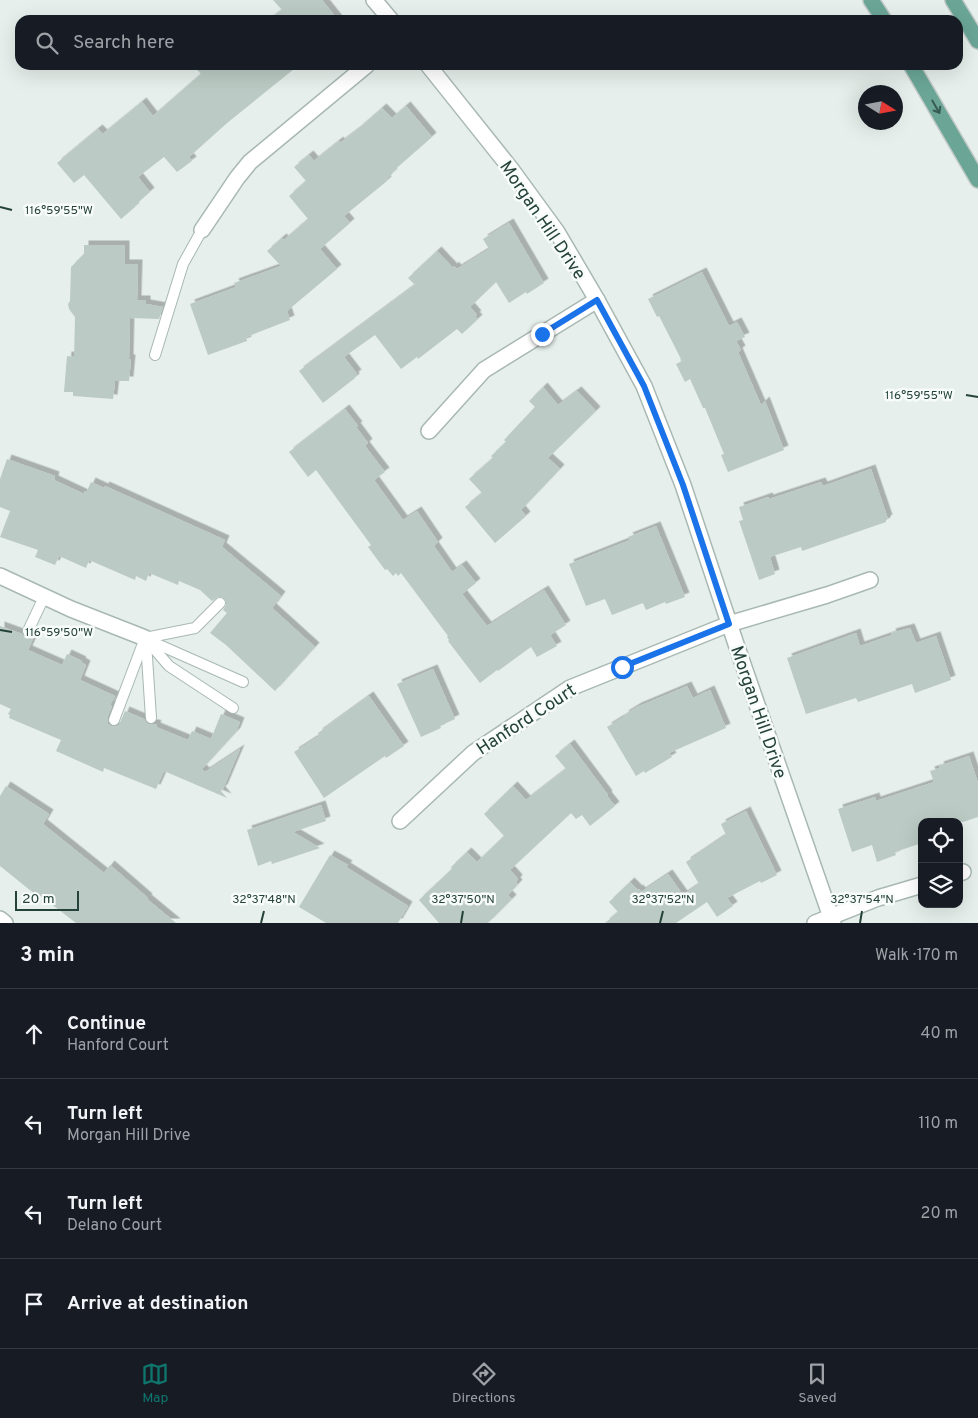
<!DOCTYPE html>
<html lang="en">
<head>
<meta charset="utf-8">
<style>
	body { margin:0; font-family:Overpass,sans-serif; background:#242831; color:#f1f3f6 }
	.controls { position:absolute; right:15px; bottom:15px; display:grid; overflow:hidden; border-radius:10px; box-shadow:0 5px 20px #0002 }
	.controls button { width:45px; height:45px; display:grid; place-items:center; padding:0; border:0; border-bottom:1px solid #363941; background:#171b24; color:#f1f3f6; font:25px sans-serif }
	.compass { position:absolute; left:858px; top:85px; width:45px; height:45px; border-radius:50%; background:#171b24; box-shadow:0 5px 20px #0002; rotate:101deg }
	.scale { position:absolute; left:15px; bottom:12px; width:64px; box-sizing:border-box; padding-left:5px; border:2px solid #24423a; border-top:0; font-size:14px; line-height:18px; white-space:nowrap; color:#24423a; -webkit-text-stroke:4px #f7fbf9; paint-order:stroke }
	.stop { position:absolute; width:15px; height:15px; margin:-11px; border:4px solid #1a73e8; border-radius:50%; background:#fff }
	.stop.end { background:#1a73e8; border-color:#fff; box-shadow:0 1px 5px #0008 }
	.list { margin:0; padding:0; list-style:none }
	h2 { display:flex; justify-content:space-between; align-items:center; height:65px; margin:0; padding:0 20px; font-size:21px }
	h2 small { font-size:16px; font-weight:400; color:#9ea1a6 }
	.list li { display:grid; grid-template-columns:32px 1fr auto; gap:15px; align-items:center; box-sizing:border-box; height:90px; padding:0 20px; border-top:1px solid #363941 }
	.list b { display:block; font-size:19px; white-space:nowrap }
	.list p { margin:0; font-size:16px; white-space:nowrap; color:#9ea1a6 }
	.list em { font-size:16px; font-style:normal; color:#9ea1a6 }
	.icon { flex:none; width:28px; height:28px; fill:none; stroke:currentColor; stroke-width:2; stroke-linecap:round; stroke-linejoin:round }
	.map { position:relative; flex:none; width:978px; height:923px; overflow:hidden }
	.search { position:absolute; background:#171b24; box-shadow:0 5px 20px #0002; left:15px; right:15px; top:15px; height:55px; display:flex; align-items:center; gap:12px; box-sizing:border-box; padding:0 18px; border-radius:15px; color:#9ea1a6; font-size:19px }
	.sheet { height:425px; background:#171b24 }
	nav { display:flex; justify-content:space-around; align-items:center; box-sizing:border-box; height:70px; border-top:1px solid #363941; background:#171b24; font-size:14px; color:#9ea1a6 }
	nav a { display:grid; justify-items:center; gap:2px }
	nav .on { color:#0f766e }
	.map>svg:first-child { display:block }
</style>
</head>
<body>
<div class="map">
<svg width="978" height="923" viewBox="0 0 978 923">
	<defs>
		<filter id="shadow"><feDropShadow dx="4.5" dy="-4.5" stdDeviation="0" flood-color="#0004"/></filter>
	</defs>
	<rect width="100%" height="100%" fill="#e6efeb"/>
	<g fill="#bbcac4" filter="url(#shadow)">
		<path d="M273,0H322L338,20H269L282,10Z"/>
		<path d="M193,65H299L227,123L189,157L192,161L177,172L164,157L138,177L150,192L134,206L135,207L121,219L84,175L74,183L57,163L98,129L103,134L142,102L153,116L201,74Z"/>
		<path d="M406,106L432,137L392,172L393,173L386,179L387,181L344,216L350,223L320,249L337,269L287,311L290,320L246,337L247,341L208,355L190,304L236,287L234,283L281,266L267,251L282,238L284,240L308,219L289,196L306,181L294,167L309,155L314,161L339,141L340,143L357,130L382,108L392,118Z"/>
		<path d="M509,223L544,283L527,294L526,292L509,303L496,282L470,307L477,315L475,316L478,319L462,334L457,329L418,359L417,357L401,369L375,335L344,357L357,374L354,376L355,378L323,403L299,371L415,285L408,278L437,251L453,268L454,266L457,269L489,249L483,239Z"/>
		<path d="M84,245H125V264H138L137,300H146V304L163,307L159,319L130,318L129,359H131L129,381H115L113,399L73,396V392H64L67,356L74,357L75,317L69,309L68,304L70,301L71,267L84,254Z"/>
		<path d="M702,272L729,326L737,322L745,337L736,341L741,350L738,352L761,405L765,401L784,450L728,472L721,455L724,454L705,408H703L690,379L685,382L676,364L682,361L659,316L657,317L648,299Z"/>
		<path d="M543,387L558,405L577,391L596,411L548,458L560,469L521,510L526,516L495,543L465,507L482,493L469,479L493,458L491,456L506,442L504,440L535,407L529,401Z"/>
		<path d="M345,409L358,426L356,427L368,443L365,446L385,472L374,480L403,520L417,511L438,542L434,546L452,572L462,565L476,583L462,594L487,626L544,590L566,625L550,635L557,646L537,657L531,647L498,671L497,670L480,683L477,679L448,641L449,640L447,637L448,636L401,573L398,576L396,573L393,576L387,569L385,570L368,547L371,545L316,470L308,477L289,452Z"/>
		<path d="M7,459L55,476L54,480L84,494L85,491H87L91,482L104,488L105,486L225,540L222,547L281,596L272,608L315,647L275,691L226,645L210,633L227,613L223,610L226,605V601L222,597H218L212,601L200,590L179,581L178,585L149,573L146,581L136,576L135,580L89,560L86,568L59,556L55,565L35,557L38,550L0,537L10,511L0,507V479Z"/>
		<path d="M871,469L888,519L886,520V522L802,551L801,547L770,557L775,574L759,580L739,521L743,520L739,507L768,497L769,499L821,482L823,486Z"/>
		<path d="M656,526L685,597L666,604L665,602L646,610L643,603L612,615L605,599L586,606L569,564L630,540L628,537Z"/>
		<path d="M0,626L22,634L26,637L33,639L28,650L62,665L67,654L82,661L81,662L86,665L80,680L115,696L110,705L112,706L107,718L108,724L111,726L115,727L119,725L125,711L144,719L148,724H155L157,725L156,727L188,740L192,731L211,739L221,714L240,722L236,732L202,769L205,772L240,749L223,789H222L221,791L227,798L164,771L156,789L104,768L103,772L56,751L61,740L9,718L10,715L8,714L11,709L0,704Z"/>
		<path d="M910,628L916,643L936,636L951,680L915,693L912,684L858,702L856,698L806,714L787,658L856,633L860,646L892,635L891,633Z"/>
		<path d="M433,669L455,719L440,726L441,728L421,737L397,684Z"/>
		<path d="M687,686L693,698L710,690L726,728L669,753L672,757L645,773L644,771L636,776L607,727L625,716L624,715L637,707Z"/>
		<path d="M369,696L404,746L386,758L385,756L324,798L294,752L319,736L318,733Z"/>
		<path d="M570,744L608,795L607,796L615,806L590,826L582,815L576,819L571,813L510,870L518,879L516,882L518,884L508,895L512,899L488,923H439L419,900L452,869L451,867L467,852L477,862L504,836L484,814L513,786L526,800L566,769L555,756Z"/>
		<path d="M969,756L978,783V817L963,822H922V843L895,852L896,855L877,862L872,845L852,852L838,809L875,797L876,801L934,782L930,771L940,768L939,766Z"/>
		<path d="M6,786L49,814L43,824L104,873L110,865L148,898L147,899L176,923H76L37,893L36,895L0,866V796Z"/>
		<path d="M321,805L326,821L293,832L320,848L272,864L271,861L258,866L247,830Z"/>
		<path d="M746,811L777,875L761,883L760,881L727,898L733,906L717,917L707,902L676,923H605L618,912L609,902L630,882L638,890L639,889L641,892L668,874L683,895L699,884L686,862L726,835L721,824Z"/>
		<path d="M330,855L348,865L346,867L408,906L398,923H326L299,907Z"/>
	</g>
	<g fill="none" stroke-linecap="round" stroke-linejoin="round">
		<g stroke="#a8b8b2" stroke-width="12">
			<g id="lane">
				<path d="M155,355L183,264L202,230"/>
				<path d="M28,631L44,597"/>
				<path d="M145,638L169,666L233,708"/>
				<path d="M145,638L195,628L220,603"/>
				<path d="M148,640L243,682"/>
				<path d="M146,642L151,718"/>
				<path d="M114,720L145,638"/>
			</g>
		</g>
		<g stroke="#a8b8b2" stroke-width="18">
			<g id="street">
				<path d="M374,0L391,20"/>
				<path d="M428,65L511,169L557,232L597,300L644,386L683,485L738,650L833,923"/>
				<path d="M202,230L237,178L250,162L367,65"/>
				<path d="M429,431L484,370L597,300"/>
				<path d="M0,576L71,609L145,638"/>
				<path d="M400,821L473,753L570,688L729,624L827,595L870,580"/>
				<path d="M959,873L963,872"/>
				<path d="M0,919L5,923"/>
				<path d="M815,923L878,898L922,885"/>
			</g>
		</g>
		<g stroke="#c2cac8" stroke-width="18">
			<g id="primary">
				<path d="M871,0L884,20"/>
				<path d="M953,0L978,41"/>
				<path d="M911,65L978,180"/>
			</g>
		</g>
		<use href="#lane" stroke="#fff" stroke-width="10"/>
		<use href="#street" stroke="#fff" stroke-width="15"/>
		<use href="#primary" stroke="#6aa596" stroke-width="15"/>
	</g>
	<defs><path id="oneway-shaft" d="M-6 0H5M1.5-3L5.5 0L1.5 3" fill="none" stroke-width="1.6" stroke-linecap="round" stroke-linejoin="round" transform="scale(1.25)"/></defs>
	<use stroke="#365b51" href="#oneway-shaft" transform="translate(936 107) rotate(60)"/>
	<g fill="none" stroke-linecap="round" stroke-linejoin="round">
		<path stroke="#1a73e8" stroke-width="6" d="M542,334L597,300L644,386L683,485L729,624L622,667"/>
	</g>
	<path fill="none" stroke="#24423a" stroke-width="2" d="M0,207L12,210M966,395L978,397M0,630L12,632M261,923L264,911M461,923L463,911M660,923L663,911M860,923L862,911"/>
	<g text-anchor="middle" stroke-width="5" stroke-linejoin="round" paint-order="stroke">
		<g font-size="18" fill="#24423a" stroke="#f7fbf9">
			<text transform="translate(543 220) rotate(56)" y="6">Morgan Hill Drive</text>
			<text transform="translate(759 712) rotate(71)" y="6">Morgan Hill Drive</text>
			<text transform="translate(526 719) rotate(-33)" y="6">Hanford Court</text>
		</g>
	</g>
	<g font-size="12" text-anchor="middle" fill="#24423a" stroke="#f7fbf9" stroke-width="5" stroke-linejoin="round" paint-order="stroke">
		<text x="59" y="214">116°59'55"W</text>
		<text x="919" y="399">116°59'55"W</text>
		<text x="59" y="636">116°59'50"W</text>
		<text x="264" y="903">32°37'48"N</text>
		<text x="463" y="903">32°37'50"N</text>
		<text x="663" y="903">32°37'52"N</text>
		<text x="862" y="903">32°37'54"N</text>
	</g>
</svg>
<div class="controls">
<button><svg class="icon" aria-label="locate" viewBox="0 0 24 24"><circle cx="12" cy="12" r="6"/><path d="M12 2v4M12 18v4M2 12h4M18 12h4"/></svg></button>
<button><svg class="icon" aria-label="layers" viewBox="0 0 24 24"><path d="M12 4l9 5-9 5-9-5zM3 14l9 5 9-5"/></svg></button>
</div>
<svg class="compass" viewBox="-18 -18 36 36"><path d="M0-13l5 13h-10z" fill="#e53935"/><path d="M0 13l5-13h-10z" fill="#9ea1a6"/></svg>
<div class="scale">20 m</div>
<div class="stop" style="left:622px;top:667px"></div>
<div class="stop end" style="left:542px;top:334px"></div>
<div class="search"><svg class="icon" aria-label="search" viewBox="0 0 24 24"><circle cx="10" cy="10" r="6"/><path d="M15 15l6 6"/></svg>Search here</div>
</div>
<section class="sheet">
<h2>3 min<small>Walk · 170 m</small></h2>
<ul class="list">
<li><svg class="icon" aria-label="ahead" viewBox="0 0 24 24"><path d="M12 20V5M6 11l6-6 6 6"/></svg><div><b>Continue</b><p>Hanford Court</p></div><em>40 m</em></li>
<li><svg class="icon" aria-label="left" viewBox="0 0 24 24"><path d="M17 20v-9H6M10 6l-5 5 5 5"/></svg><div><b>Turn left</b><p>Morgan Hill Drive</p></div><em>110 m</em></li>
<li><svg class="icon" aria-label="left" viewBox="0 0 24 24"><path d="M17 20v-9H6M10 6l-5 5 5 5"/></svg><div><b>Turn left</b><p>Delano Court</p></div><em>20 m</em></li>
<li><svg class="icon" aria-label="arrive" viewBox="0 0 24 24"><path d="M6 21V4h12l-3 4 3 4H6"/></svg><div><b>Arrive at destination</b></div></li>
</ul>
</section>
<nav>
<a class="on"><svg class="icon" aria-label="map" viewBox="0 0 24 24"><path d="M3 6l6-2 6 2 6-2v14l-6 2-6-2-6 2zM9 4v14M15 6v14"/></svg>Map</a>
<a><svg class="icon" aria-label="directions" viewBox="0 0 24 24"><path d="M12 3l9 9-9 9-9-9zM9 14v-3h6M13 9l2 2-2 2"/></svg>Directions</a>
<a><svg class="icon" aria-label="saved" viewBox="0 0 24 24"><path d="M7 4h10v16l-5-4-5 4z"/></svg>Saved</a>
</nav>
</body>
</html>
